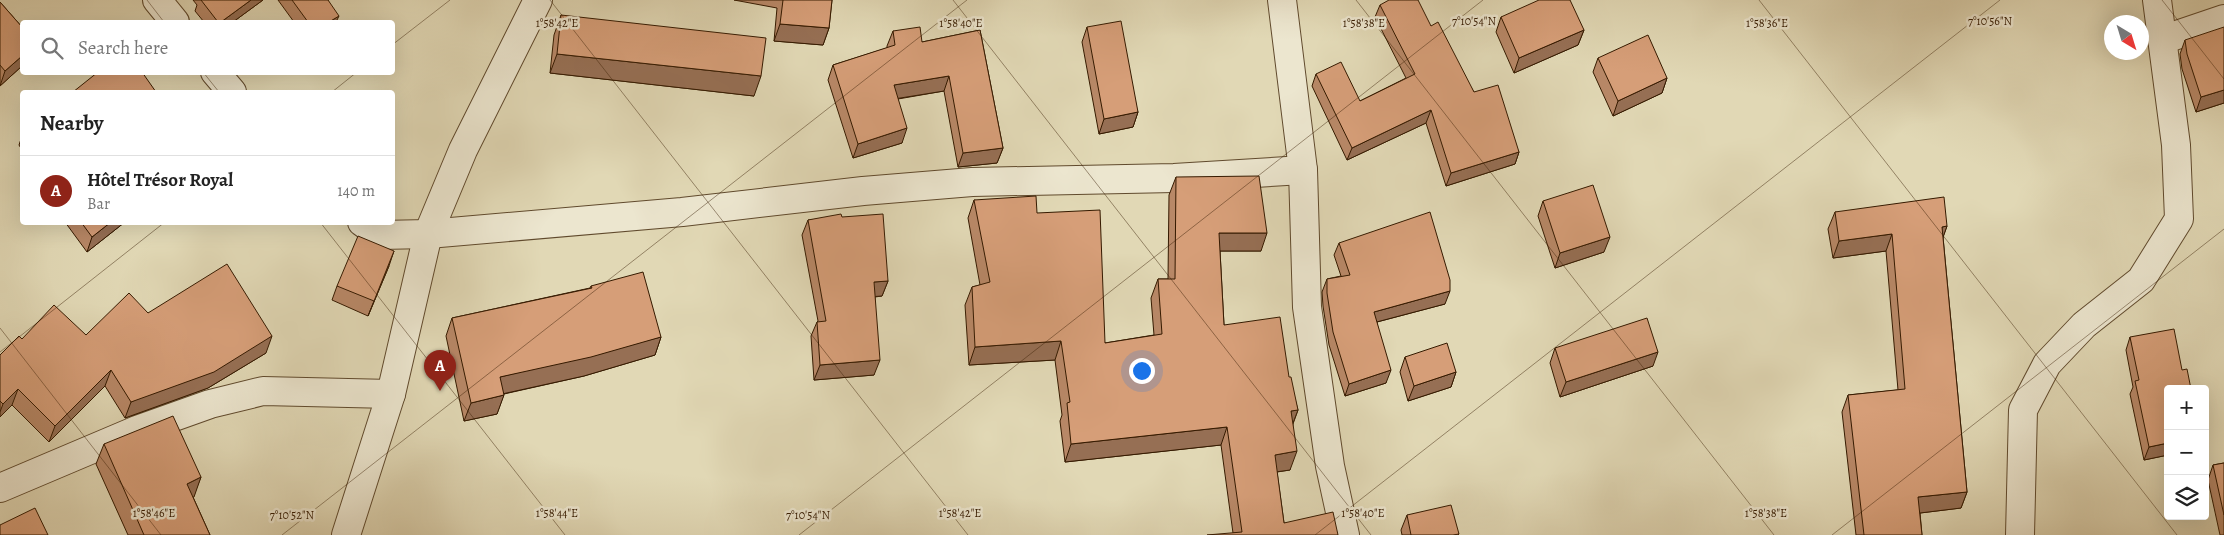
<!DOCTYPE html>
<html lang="en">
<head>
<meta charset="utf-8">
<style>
	body { margin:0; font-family:Alegreya,serif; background:#f2f2f2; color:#222 }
	.controls { position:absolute; right:15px; bottom:15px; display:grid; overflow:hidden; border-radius:5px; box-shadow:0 5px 20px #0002 }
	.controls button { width:45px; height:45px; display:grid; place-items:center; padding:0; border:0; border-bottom:1px solid #e0e0e0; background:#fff; color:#222; font:25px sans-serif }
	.compass { position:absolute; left:2104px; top:15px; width:45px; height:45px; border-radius:50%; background:#fff; box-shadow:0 5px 20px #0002; rotate:142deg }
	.you { position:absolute; left:1141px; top:370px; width:18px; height:18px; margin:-12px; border:4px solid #fff; border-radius:50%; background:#1a73e8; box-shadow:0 0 0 8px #1a73e833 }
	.badge { display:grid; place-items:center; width:32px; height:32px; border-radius:50%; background:#8f2418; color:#fff; font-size:16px; font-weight:700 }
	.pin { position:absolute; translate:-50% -41px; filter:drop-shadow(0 1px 2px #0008) }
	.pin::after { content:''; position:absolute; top:26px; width:18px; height:15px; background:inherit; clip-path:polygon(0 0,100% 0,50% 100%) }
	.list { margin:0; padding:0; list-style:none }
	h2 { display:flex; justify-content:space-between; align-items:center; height:65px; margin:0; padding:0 20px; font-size:21px }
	h2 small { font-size:16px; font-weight:400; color:#767676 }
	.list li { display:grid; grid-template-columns:32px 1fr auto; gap:15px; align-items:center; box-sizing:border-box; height:70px; padding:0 20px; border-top:1px solid #e0e0e0 }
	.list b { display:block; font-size:19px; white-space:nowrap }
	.list p { margin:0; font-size:16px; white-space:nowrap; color:#767676 }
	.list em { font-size:16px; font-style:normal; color:#767676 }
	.icon { flex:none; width:28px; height:28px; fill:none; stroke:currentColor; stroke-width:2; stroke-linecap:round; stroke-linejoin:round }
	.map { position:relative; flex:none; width:2224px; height:535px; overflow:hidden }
	.search { position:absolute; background:#fff; box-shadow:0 5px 20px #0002; left:20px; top:20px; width:375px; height:55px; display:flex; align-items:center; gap:12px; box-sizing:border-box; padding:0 18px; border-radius:5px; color:#767676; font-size:19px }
	.panel { position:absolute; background:#fff; box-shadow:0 5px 20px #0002; left:20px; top:90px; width:375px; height:135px; border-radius:5px }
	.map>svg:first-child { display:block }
</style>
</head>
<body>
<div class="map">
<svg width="2224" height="535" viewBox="0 0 2224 535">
	<rect width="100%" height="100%" fill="#e1d8b5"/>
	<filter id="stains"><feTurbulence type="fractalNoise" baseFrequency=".004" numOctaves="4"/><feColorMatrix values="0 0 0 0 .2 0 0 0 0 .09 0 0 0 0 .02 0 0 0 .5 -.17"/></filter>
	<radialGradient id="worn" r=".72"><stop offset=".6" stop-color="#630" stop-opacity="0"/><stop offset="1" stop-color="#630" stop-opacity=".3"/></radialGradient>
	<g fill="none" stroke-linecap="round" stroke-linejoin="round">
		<g stroke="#604a2d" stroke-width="30">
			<g id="minor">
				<path d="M157,0L175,22"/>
				<path d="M1282,0L1303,170L1307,307L1330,466L1345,535"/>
				<path d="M2162,40L2224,19"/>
				<path d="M215,72L232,92"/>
				<path d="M362,222L380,235L428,234L682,212L863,191L972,182L1174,178L1303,170"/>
				<path d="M0,488L137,430L210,404L263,391L391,394"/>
				<path d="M346,535L391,394L428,234L463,150L538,0"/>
				<path d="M2020,535L2023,410L2047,364L2084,325L2141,280L2179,219L2176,145L2157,0"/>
			</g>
		</g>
		<use href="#minor" stroke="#ece6cf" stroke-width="28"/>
	</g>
	<g fill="#b88867" stroke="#351a00">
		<path d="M193,0H263L233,22H204L195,11L197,5Z"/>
		<path d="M278,0H328L336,22H294Z"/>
		<path d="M734,0H832L829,28L823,45L774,41L777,8Z"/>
		<path d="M0,2L22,27V66L0,86Z"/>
		<path d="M1380,5L1431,26L1474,92L1519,152L1515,164L1446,186L1426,123L1347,160L1312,86L1316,74L1360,101L1406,78L1375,17Z"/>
		<path d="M561,15L754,96L550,73L554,35Z"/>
		<path d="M1501,17L1584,30L1578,45L1514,73L1496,32Z"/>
		<path d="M1087,27L1138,112L1133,127L1099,134L1082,42Z"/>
		<path d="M980,30L1003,148L997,163L958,167L944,91L898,99L902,143L853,158L828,80L833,65L887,48V46L893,31L922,42Z"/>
		<path d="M2185,40L2224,103L2196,112L2182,69L2180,54Z"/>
		<path d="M1598,58L1667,78L1662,93L1613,116L1593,72Z"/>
		<path d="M22,136V150L19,145Z"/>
		<path d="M1176,177L1261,251H1220L1224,325L1289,377L1298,410L1293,424L1290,470L1277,472L1284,523L1338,535L1233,533L1221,445L1065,462L1060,421L1062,415L1055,360L969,365L965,305L972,287L980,285L968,218L974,200L1037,213L1105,343L1154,335L1151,298L1158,279H1168L1169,195Z"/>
		<path d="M1543,201L1604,252L1555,268L1538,216Z"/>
		<path d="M1835,212L1947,226L1943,237L1967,492L1961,508L1920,513L1922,535H1856L1842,412L1848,395L1898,390L1886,251L1833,258L1828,229Z"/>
		<path d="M842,217L888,281L882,296L875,297L874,375L814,380L811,336L817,322L818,321L802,235L808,220Z"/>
		<path d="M65,222H125L87,252Z"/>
		<path d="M1339,243L1445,304L1377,322L1386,383L1345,396L1329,345L1323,306L1322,292L1327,279L1341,276L1334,255Z"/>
		<path d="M389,266L368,316L332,300L337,286Z"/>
		<path d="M591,286L661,337L655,355L584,376L504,394L497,414L464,421L446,336L452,318L590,288Z"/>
		<path d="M148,313L266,353L208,388L125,418L105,386L49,442L12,405L0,417V355L86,335Z"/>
		<path d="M2130,337L2168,455L2144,460L2130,394L2133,387L2126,350Z"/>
		<path d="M1555,348L1653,366L1560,397L1550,363Z"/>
		<path d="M1405,357L1456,372L1451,387L1408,401L1400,372Z"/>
		<path d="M104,444L201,477L193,497L210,535H128L96,464Z"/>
		<path d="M2224,463V535H2220L2208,480L2213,465Z"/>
		<path d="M1407,515L1459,534L1458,535H1402L1401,530Z"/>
	</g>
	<g fill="#966f54" stroke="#351a00">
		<path d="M251,0H263L233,22H221Z"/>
		<path d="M339,16L336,22H329Z"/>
		<path d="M780,24L829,28L823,45L774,41Z"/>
		<path d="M1584,30L1578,45L1514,73L1519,58Z"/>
		<path d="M557,54L761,76L754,96L550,73Z"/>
		<path d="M22,56V66L0,86L5,71Z"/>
		<path d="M949,76L944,91L888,100L894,85Z"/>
		<path d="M1667,78L1662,93L1613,116L1618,101Z"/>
		<path d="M2224,90V103L2196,112L2201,97Z"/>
		<path d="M1431,110L1426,123L1347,160L1352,148Z"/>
		<path d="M1138,112L1133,127L1099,134L1104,119Z"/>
		<path d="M907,128L902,143L853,158L858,144Z"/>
		<path d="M1003,148L997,163L958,167L963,153Z"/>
		<path d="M1519,152L1515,164L1446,186L1451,173Z"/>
		<path d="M111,222H125L87,252L92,237Z"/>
		<path d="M1947,226L1941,243L1942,227Z"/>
		<path d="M1219,233H1267L1261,251H1212Z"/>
		<path d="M1892,234L1886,251L1833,258L1839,241Z"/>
		<path d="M1610,237L1604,252L1555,268L1560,253Z"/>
		<path d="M394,251L389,266L368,316Z"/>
		<path d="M888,281L882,296L868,297L874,282Z"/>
		<path d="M1450,291L1445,304L1369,324L1374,312Z"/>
		<path d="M272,336L266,353L208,388L125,418L131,402Z"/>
		<path d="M661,337L655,355L584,376L493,396L500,377Z"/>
		<path d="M1061,341L1055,360L969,365L975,347Z"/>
		<path d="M1658,352L1653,366L1560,397L1566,382Z"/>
		<path d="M880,360L874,375L814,380L820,365Z"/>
		<path d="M111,370L105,386L49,442L55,426Z"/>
		<path d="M1391,370L1386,383L1345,396L1349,384Z"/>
		<path d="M1456,372L1451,387L1408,401L1414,386Z"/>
		<path d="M18,389L12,405L0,417V412L3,404Z"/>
		<path d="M504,395L497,414L464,421L471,403Z"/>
		<path d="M1298,410L1291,428V411Z"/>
		<path d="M1227,427L1221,445L1065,462L1071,444Z"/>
		<path d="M2168,443V455L2144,460L2149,447Z"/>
		<path d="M1297,451L1290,470L1268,473L1275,455Z"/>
		<path d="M201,477L194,497L180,504L187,484Z"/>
		<path d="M1967,492L1961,508L1912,514L1918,497Z"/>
	</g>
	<g fill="#d69e78" stroke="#351a00">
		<path d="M201,0H251L221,22H218Z"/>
		<path d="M292,0H328L339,16L329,22H308Z"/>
		<path d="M783,0H832L829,28L780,24Z"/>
		<path d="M1389,0H1418L1431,26L1438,22L1474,92L1498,85L1519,152L1451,173L1431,110L1352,148L1316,74L1341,62L1360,101L1415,74L1380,5Z"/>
		<path d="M1539,0H1570L1584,30L1519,58L1501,17Z"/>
		<path d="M0,2L22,27V56L5,71L0,65Z"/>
		<path d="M561,15L766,38L761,76L557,54Z"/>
		<path d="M1121,21L1138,112L1104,119L1087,27Z"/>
		<path d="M920,27L922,42L980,30L1003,148L963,153L949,76L894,85L907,128L858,144L833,65L895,45L893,31Z"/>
		<path d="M2224,27V90L2201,97L2187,54L2185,40Z"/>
		<path d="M1648,35L1667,78L1618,101L1598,58Z"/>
		<path d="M98,72H142L156,92H73Z"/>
		<path d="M1259,176L1267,233H1219L1224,325L1280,317L1289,377H1291L1298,410L1291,411L1297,451L1275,455L1284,523L1333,512L1338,535H1207L1242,532L1227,427L1071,444L1067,403L1070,402L1061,341L975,347L972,287L990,282L974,200L1036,196L1037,213L1100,210L1105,343L1162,334L1158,279H1175L1176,177Z"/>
		<path d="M1593,185L1610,237L1560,253L1543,201Z"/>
		<path d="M1944,197L1947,226L1942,227L1967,492L1918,497L1922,535H1864L1848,395L1905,389L1892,234L1839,241L1835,212Z"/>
		<path d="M1430,212L1450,280V291L1374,312L1391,370L1349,384L1333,332L1327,293V279L1350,275L1339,243Z"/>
		<path d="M841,214L842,217L883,214L888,281L874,282L880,360L820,365L817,322L826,321L808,220Z"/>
		<path d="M81,222H111L92,237Z"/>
		<path d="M358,236L394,251L374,301L337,286Z"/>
		<path d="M227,264L272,336L214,372L131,402L111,370L55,426L18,389L3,404L0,401V355L19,336L22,339L54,305L86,335L129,293L148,313Z"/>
		<path d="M643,272L661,337L591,357L500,377L504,395L471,403L452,318L592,288L591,286Z"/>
		<path d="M1647,318L1658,352L1566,382L1555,348Z"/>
		<path d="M2174,329L2182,370L2187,369L2191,389H2168V443L2149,447L2135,381L2139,380L2130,337Z"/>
		<path d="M1447,343L1456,372L1414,386L1405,357Z"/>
		<path d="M173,416L201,477L187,484L210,535H144L104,444Z"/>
		<path d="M2224,463V515L2213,465Z"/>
		<path d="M1451,505L1459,534L1453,535H1411L1407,515Z"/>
		<path d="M35,508L48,535H0V525Z"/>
	</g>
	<path fill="none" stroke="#351a00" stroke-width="1" stroke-opacity="0.45" d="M147,0L164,22M550,0L968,535M953,0L1371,535M1356,0L1774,535M1759,0L2177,535M2162,0L2224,79M392,45L450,0M203,72L219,92M332,92L357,72M320,222L565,535M0,328L161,535M0,352L165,222M282,535L967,0M799,535L1483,0M1315,535L2000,0M1832,535L2224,229"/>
	<g font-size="12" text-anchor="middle" fill="#351a00" stroke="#ece6cf" stroke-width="5" stroke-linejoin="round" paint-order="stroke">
		<text x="1474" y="25">7°10'54"N</text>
		<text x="1990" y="25">7°10'56"N</text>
		<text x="557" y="27">1°58'42"E</text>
		<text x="961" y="27">1°58'40"E</text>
		<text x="1364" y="27">1°58'38"E</text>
		<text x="1767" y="27">1°58'36"E</text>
		<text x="154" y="517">1°58'46"E</text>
		<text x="557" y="517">1°58'44"E</text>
		<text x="960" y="517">1°58'42"E</text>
		<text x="1363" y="517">1°58'40"E</text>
		<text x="1766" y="517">1°58'38"E</text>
		<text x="292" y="519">7°10'52"N</text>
		<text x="808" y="519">7°10'54"N</text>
	</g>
	<rect width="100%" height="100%" filter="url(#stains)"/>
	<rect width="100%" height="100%" fill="url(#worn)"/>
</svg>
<div class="controls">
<button>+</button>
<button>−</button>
<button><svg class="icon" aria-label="layers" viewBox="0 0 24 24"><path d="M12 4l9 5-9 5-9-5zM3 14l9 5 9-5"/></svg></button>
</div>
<svg class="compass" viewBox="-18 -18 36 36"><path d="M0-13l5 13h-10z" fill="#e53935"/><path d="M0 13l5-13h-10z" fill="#767676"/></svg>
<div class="you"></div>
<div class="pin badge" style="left:440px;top:391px">A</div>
<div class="search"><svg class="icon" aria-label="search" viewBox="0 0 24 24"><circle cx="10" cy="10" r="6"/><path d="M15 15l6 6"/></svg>Search here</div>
<section class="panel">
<h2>Nearby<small></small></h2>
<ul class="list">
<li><span class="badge">A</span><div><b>Hôtel Trésor Royal</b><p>Bar</p></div><em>140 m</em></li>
</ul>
</section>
</div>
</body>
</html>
